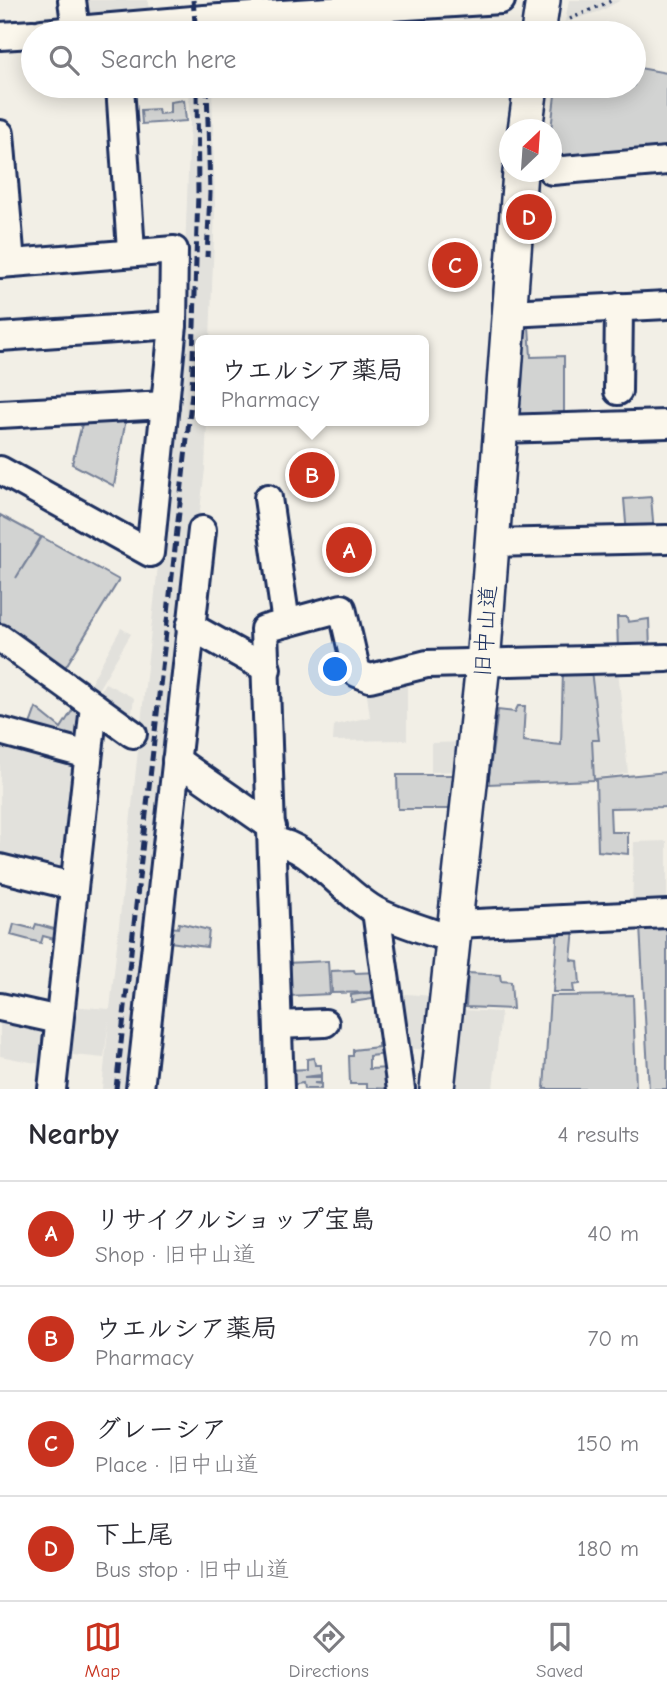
<!DOCTYPE html>
<html lang="en">
<head>
<meta charset="utf-8">
<style>
	body { margin:0; font-family:"Comic Neue","Klee One",sans-serif; background:#f7f7f7; color:#2b2b33 }
	.compass { position:absolute; left:499px; top:119px; width:63px; height:63px; border-radius:50%; background:#fff; box-shadow:0 4px 18px #0003; rotate:25deg }
	.you { position:absolute; left:336px; top:670px; width:24px; height:24px; margin:-18px; border:5px solid #fff; border-radius:50%; background:#1a73e8; box-shadow:0 0 0 10px #1a73e833 }
	.badge { display:grid; place-items:center; width:46px; height:46px; border-radius:50%; background:#c8321e; color:#fff; font-size:23px; font-weight:700 }
	.pin { position:absolute; translate:-50% -50%; border:4px solid #fff; box-shadow:0 2px 7px #0006 }
	.popup { position:absolute; left:195px; top:335px; width:234px; height:91px; box-sizing:border-box; display:grid; place-content:center; border-radius:10px; background:#fff; filter:drop-shadow(0 2px 5px #0005); font-size:23px; white-space:nowrap; color:#7c7c81 }
	.popup b { font-size:26px; color:#2b2b33 }
	.popup::after { content:''; position:absolute; left:50%; top:100%; margin-left:-14px; border:14px solid transparent; border-top-color:#fff }
	.list { margin:0; padding:0; list-style:none }
	h2 { display:flex; justify-content:space-between; align-items:center; height:91px; margin:0; padding:0 28px; font-size:30px }
	h2 small { font-size:23px; font-weight:400; color:#7c7c81 }
	.list li { display:grid; grid-template-columns:46px 1fr auto; gap:21px; align-items:center; box-sizing:border-box; height:105px; padding:0 28px; border-top:2px solid #e1e1e2 }
	.list b { display:block; font-size:26px; white-space:nowrap }
	.list p { margin:0; font-size:23px; white-space:nowrap; color:#7c7c81 }
	.list em { font-size:23px; font-style:normal; color:#7c7c81 }
	.icon { flex:none; width:38px; height:38px; fill:none; stroke:currentColor; stroke-width:2; stroke-linecap:round; stroke-linejoin:round }
	.map { position:relative; flex:none; width:667px; height:1089px; overflow:hidden }
	.search { position:absolute; background:#fff; box-shadow:0 4px 18px #0003; left:21px; right:21px; top:21px; height:77px; display:flex; align-items:center; gap:18px; box-sizing:border-box; padding:0 24px; border-radius:38px; color:#7c7c81; font-size:26px }
	.sheet { height:511px; background:#fff }
	nav { display:flex; justify-content:space-around; align-items:center; box-sizing:border-box; height:98px; border-top:2px solid #e1e1e2; background:#fff; font-size:19px; color:#7c7c81 }
	nav a { display:grid; justify-items:center; gap:4px }
	nav .on { color:#c8321e }
	.map>svg:first-child { display:block }
</style>
</head>
<body>
<div class="map">
<svg width="667" height="1089" viewBox="0 0 667 1089">
	<rect width="100%" height="100%" fill="#f2efe6"/>
	<filter id="ink" filterUnits="userSpaceOnUse"><feTurbulence type="fractalNoise" baseFrequency=".0143" numOctaves="2"/><feDisplacementMap in="SourceGraphic" scale="14" xChannelSelector="R" yChannelSelector="G"/><feConvolveMatrix kernelMatrix="1 2 1 2 8 2 1 2 1" color-interpolation-filters="sRGB"/></filter>
	<g filter="url(#ink)">
		<g fill="#e2e1dc">
			<path d="M82,0H148L149,13L85,18Z"/>
			<path d="M569,0H621L601,11L565,22Z"/>
			<path d="M188,86H212L215,210L210,340H200V421H207L205,469L172,742L135,1089H102L109,1020L104,1058L63,1054L69,1006L110,1009L160,547L179,407L190,122Z"/>
			<path d="M121,628L131,634L96,693L88,688Z"/>
			<path d="M618,669L628,773L594,778L592,740H599L591,670Z"/>
			<path d="M407,679V740L333,741L334,725L370,717L366,687Z"/>
			<path d="M105,683L134,698L131,720L98,695Z"/>
			<path d="M0,742L75,761L66,871L0,860Z"/>
			<path d="M465,742L459,771L431,772V743Z"/>
			<path d="M667,841V906L632,909L634,842Z"/>
			<path d="M394,993L432,996L426,1050L399,1047Z"/>
			<path d="M464,1010L501,1012L493,1089H454Z"/>
			<path d="M0,1017L49,1031L46,1065L0,1056Z"/>
		</g>
		<g fill="#d2d3d2" stroke="#768198" stroke-width="2">
			<path d="M634,67L667,73V153L552,164L551,130L556,86H634Z"/>
			<path d="M184,100L186,121L142,124L141,110L158,109L159,114L170,113V102Z"/>
			<path d="M526,326H529L531,357L564,356V418L518,419L522,332Z"/>
			<path d="M127,413L114,486L72,464L84,416Z"/>
			<path d="M651,497L654,533L627,535L624,499Z"/>
			<path d="M0,515L41,537L16,578L42,537L119,580L63,671L0,626Z"/>
			<path d="M617,617H627L628,622L649,619L650,651H618Z"/>
			<path d="M591,670L599,740H592L594,780L488,784L498,710L515,712L518,706H525L523,741L561,745L563,672Z"/>
			<path d="M77,703L82,739L74,744L28,730L36,708L61,728Z"/>
			<path d="M667,772V807L610,808L611,832H628V854L598,851L596,779Z"/>
			<path d="M397,775H455L456,809H398Z"/>
			<path d="M179,923L209,930L207,947L162,941L170,927L178,928Z"/>
			<path d="M14,924L34,929L36,924L61,931L58,940L43,936L41,943L11,935Z"/>
			<path d="M667,924V1089H649L640,926Z"/>
			<path d="M574,928L571,960L578,961L580,984L573,985L574,992H553L558,929Z"/>
			<path d="M328,961L330,994L288,996L286,963Z"/>
			<path d="M354,970L355,973L379,972L380,998L351,1002V995L377,992L332,993L331,971Z"/>
			<path d="M468,973L500,975L501,981L511,982L513,1009L466,1007Z"/>
			<path d="M633,995L636,1089H544L550,996Z"/>
			<path d="M386,1042L387,1054L369,1056V1069L391,1068L394,1089L367,1088V1084H350L349,1056H353V1050L378,1047V1043Z"/>
			<path d="M314,1058L315,1065H321V1075L304,1077H321V1083H314L321,1084V1089H304L303,1083L291,1085L290,1070L307,1069V1059Z"/>
		</g>
		<g fill="none" stroke-linecap="round" stroke-linejoin="round">
			<g stroke="#1b2f5e" stroke-width="32">
				<g id="minor">
					<path d="M72,0L76,31"/>
					<path d="M42,33L204,19L501,0"/>
					<path d="M0,36L33,34"/>
					<path d="M120,86L131,251"/>
					<path d="M0,134L11,263"/>
					<path d="M552,171L667,161"/>
					<path d="M0,264L174,250L173,325L150,553L0,470"/>
					<path d="M509,313L667,305"/>
					<path d="M0,337L173,325"/>
					<path d="M618,391L619,307"/>
					<path d="M0,414L165,405"/>
					<path d="M499,429L667,424"/>
					<path d="M268,498L286,623"/>
					<path d="M492,543L667,539"/>
					<path d="M190,626L267,669"/>
					<path d="M0,638L133,734"/>
					<path d="M0,731L88,755"/>
					<path d="M176,760L272,827"/>
					<path d="M272,841C310,844 344,895 378,912C402,924 429,931 454,940"/>
					<path d="M0,868L73,886"/>
					<path d="M376,911L401,1089"/>
					<path d="M456,924L667,914"/>
					<path d="M0,1007L59,1020"/>
					<path d="M278,1025L325,1023"/>
					<path d="M52,1089L94,706"/>
					<path d="M140,1089L202,530"/>
					<path d="M280,1089L264,629L342,608L357,673L370,678L427,664L667,658"/>
				</g>
			</g>
			<g stroke="#1b2f5e" stroke-width="38">
				<g id="major">
					<path d="M538,33L543,0"/>
					<path d="M525,130L531,86"/>
					<path d="M437,1089L483,664L520,172"/>
				</g>
			</g>
			<path stroke="#1b2f5e" stroke-width="3.5" stroke-dasharray="2 5" stroke-linecap="butt" d="M570,19L613,0"/>
			<use href="#minor" stroke="#fbf7ec" stroke-width="26"/>
			<use href="#major" stroke="#fbf7ec" stroke-width="33"/>
			<g stroke="#1b2f5e" stroke-width="5" stroke-dasharray="10 5" stroke-linecap="butt">
				<path d="M193,0L196,33"/>
				<path d="M207,86L210,193L207,257"/>
				<path d="M116,1089L192,393L198,193L197,86"/>
			</g>
		</g>
	</g>
	<g text-anchor="middle" stroke-width="5" stroke-linejoin="round" paint-order="stroke">
		<g font-size="23" fill="#1b2f5e" stroke="#fbf7ec">
			<text transform="translate(485 631) rotate(-86)" y="8">旧中山道</text>
		</g>
	</g>
</svg>
<svg class="compass" viewBox="-18 -18 36 36"><path d="M0-13l5 13h-10z" fill="#e53935"/><path d="M0 13l5-13h-10z" fill="#7c7c81"/></svg>
<div class="you"></div>
<div class="pin badge" style="left:349px;top:550px">A</div>
<div class="pin badge" style="left:312px;top:475px">B</div>
<div class="popup"><b>ウエルシア薬局</b>Pharmacy</div>
<div class="pin badge" style="left:455px;top:265px">C</div>
<div class="pin badge" style="left:529px;top:217px">D</div>
<div class="search"><svg class="icon" aria-label="search" viewBox="0 0 24 24"><circle cx="10" cy="10" r="6"/><path d="M15 15l6 6"/></svg>Search here</div>
</div>
<section class="sheet">
<h2>Nearby<small>4 results</small></h2>
<ul class="list">
<li><span class="badge">A</span><div><b>リサイクルショップ宝島</b><p>Shop · 旧中山道</p></div><em>40 m</em></li>
<li><span class="badge">B</span><div><b>ウエルシア薬局</b><p>Pharmacy</p></div><em>70 m</em></li>
<li><span class="badge">C</span><div><b>グレーシア</b><p>Place · 旧中山道</p></div><em>150 m</em></li>
<li><span class="badge">D</span><div><b>下上尾</b><p>Bus stop · 旧中山道</p></div><em>180 m</em></li>
</ul>
</section>
<nav>
<a class="on"><svg class="icon" aria-label="map" viewBox="0 0 24 24"><path d="M3 6l6-2 6 2 6-2v14l-6 2-6-2-6 2zM9 4v14M15 6v14"/></svg>Map</a>
<a><svg class="icon" aria-label="directions" viewBox="0 0 24 24"><path d="M12 3l9 9-9 9-9-9zM9 14v-3h6M13 9l2 2-2 2"/></svg>Directions</a>
<a><svg class="icon" aria-label="saved" viewBox="0 0 24 24"><path d="M7 4h10v16l-5-4-5 4z"/></svg>Saved</a>
</nav>
</body>
</html>
